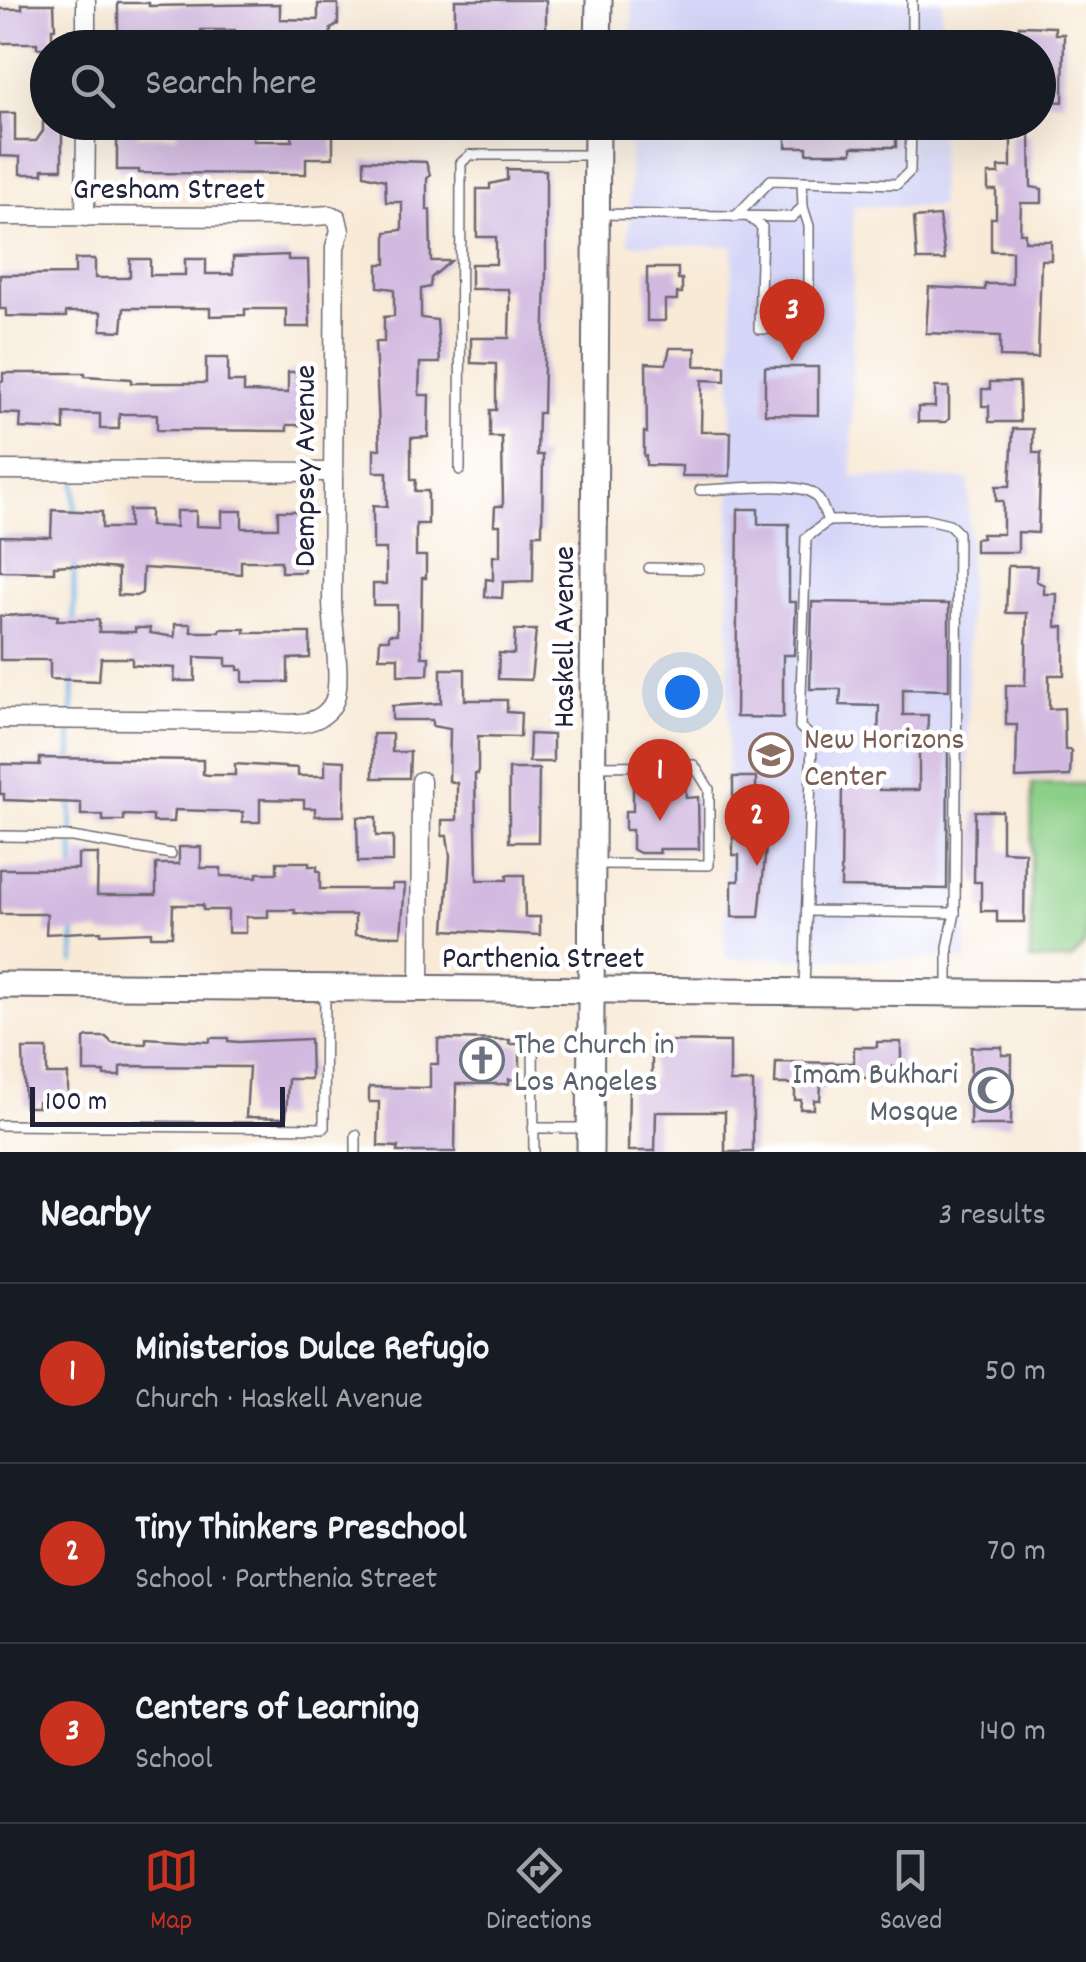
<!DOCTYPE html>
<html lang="en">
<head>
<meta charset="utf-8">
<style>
	body { margin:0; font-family:Dekko,sans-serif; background:#242831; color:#f1f3f6 }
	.scale { position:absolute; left:30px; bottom:25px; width:255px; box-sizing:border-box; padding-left:10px; border:5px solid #22223b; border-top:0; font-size:28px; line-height:35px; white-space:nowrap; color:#22223b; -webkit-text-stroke:8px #fff; paint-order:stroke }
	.you { position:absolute; left:682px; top:692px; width:35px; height:35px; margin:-25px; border:8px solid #fff; border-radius:50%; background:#1a73e8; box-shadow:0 0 0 15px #1a73e833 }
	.badge { display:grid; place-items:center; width:65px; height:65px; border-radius:50%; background:#c8321e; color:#fff; font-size:32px; font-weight:700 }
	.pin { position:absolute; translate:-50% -82px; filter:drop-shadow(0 2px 5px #0008) }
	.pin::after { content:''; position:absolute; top:52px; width:35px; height:30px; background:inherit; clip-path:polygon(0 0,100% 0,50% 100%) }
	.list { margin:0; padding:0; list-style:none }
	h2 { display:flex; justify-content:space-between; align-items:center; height:130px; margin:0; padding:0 40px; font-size:42px }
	h2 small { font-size:32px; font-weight:400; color:#9ea1a6 }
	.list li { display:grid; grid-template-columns:65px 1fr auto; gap:30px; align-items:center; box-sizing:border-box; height:180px; padding:0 40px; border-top:2px solid #363941 }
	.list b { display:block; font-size:38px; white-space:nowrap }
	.list p { margin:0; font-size:32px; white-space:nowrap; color:#9ea1a6 }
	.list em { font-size:32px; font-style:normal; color:#9ea1a6 }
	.icon { flex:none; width:55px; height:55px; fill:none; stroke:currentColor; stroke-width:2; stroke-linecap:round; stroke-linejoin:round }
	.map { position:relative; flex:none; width:1086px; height:1152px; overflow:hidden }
	.search { position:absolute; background:#171b24; box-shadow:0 10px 40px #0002; left:30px; right:30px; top:30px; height:110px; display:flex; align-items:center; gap:25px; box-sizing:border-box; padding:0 35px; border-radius:55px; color:#9ea1a6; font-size:38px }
	.sheet { height:670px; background:#171b24 }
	nav { display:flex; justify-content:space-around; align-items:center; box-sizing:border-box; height:140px; border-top:2px solid #363941; background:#171b24; font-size:28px; color:#9ea1a6 }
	nav a { display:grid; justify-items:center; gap:5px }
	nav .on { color:#c8321e }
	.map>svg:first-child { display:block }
</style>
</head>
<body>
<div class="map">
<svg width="1086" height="1152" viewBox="0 0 1086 1152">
	<rect width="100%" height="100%" fill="#fff"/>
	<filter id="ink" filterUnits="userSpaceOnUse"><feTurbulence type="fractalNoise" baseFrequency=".01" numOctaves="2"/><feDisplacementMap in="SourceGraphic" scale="20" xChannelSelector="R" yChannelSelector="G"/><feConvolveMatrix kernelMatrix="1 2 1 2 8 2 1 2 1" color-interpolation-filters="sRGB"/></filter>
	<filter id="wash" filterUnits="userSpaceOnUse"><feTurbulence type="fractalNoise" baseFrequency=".0048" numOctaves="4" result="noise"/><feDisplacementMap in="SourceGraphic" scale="40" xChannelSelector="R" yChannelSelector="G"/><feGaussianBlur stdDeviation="2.25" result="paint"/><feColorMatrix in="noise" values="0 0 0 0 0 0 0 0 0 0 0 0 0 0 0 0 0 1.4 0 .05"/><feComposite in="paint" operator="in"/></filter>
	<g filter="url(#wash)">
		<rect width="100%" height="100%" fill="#f8ead7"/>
		<g fill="#d6d7f8">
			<path d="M632,0H942L941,47L631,48Z"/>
			<path d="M631,123H940L939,207L853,206L852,477L969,479L967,960L725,958L733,246L629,244Z"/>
		</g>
		<path fill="#8ccf88" stroke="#577862" stroke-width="2.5" d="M1032,784H1086V943L1071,960H1030Z"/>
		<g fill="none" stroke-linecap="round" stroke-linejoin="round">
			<g stroke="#6db0e2" stroke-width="5">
				<path d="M75,515V483"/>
				<path d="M74,625V561"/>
				<path d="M72,715L74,676"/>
				<path d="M71,765V726"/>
				<path d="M71,796L74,875"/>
				<path d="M74,926V961"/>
			</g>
		</g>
		<g id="blocks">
			<g fill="#d2b9e0">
				<rect x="455" y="0" width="91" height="48"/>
				<path d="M118,3H149V6L280,4V19L318,20V4H338V24L331,29L330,48H255V37H235V30H201V46L118,48Z"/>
				<path d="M22,4H54L55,28H52V48H37V43H0V9H22Z"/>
				<path d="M1019,26L1055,27V34H1064L1063,102L1038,100V48H1019Z"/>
				<path d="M0,113H15V141H36L43,131V122H62V169H43V174H20V157L0,156Z"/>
				<path d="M117,122H138V136H177V127H253V141H292V122H333V158H306V174L139,173V170H117Z"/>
				<path d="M786,122H896V147H852V153H807V147H786Z"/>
				<path d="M1011,135H1030L1031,187L1042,189V203H1021L1020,233H1025V241H1051V260H1041L1038,358L1000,357V336L926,333L929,287L985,290V284H1012V251H991V218H996V190H988V174H999V167H1011Z"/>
				<path d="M364,160L426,162L430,175L427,179V210H430L431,261H451L431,278L430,287L421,289V318L437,320L440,363H420L419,395H429L428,437L411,438V480H416L415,491H428V524H416V556H426V578H422L421,639L422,657H429L428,675H398V657H379L380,639H389V634H397V605H373V584H386V549H373V506L387,507V472H374V449H380L375,342H384V317L394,316V289L378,287V264H386V232L402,230V202H386L385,180L364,175Z"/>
				<path d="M507,169L546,170V271L543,413H538L537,455H543L542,534H534L533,581L503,582L502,598L485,597L486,579L493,580V556H500V525H494L495,506H503L502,437H490V410H496V364L471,363V338H509L510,298L509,289H471V264H496V237H477V189H490V184L507,180Z"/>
				<path d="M939,216L945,260H917L914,218Z"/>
				<path d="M288,255V260H308L310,327H286V309H245V315L210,316V308H124L122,331L101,330V312H66V317H50L6,316V309H0V275L75,274V259H95V278H127L130,276V259H150V275H185V259H206V274H233V257Z"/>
				<path d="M647,268H678V279H682V293H677V300H665V321H647Z"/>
				<path d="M670,348H696L695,366H725V381L702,380L701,432H731L730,476H682V466L646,465V456H644V432L647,433L646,363L666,364Z"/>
				<path d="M206,358H228V382H244V392L288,393V372H309L306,425H287V431L157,430V414H119V429H100V414L64,413V430L20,428L21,414L0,413V381H3V373H85V376L131,379V383H206Z"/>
				<path d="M765,367H818V415L765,414Z"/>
				<path d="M990,382H1019L1020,422H989V406H982V389H990Z"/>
				<path d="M935,387H949V419L946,422H918V407H935Z"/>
				<path d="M1013,429H1033V453H1041L1038,533L1018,532V552H975V539L982,538L981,534H1003V501H996V486H1010Z"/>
				<path d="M738,509H758V524H789V602H796L794,655H783V718L736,717Z"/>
				<path d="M52,510L102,512V528H129V510H150V526L176,527V511H196V526L222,527V511H242V528H278V511H308V532H304V572H281V561H241V574L143,568L142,593L136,596L118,595V569L70,565L54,566V572L0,571V536L51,537Z"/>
				<path d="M1008,566H1037L1036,581L1044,585V594H1057L1056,627H1064V675H1049V709L1064,708L1065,750H1071L1070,776L1016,778L1017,725H1006V685H1025L1027,613H1006Z"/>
				<path d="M812,602L949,604V690L903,689V715H928L927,744L878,743L879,706L840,705L841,689H810Z"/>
				<path d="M43,614L58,616L57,620H99V632H135V628H150V633L175,637V624H191V632H220V629H245V633H310V658L288,659V682H243V670H238V666H226V658L195,657V681H174L175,668L132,665V658H101L99,681L50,679V660H0V616Z"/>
				<path d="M515,630H536L531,680L498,679L499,653L514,654Z"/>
				<path d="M441,669H465V700H507V712L521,713L520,737L478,736V774H475L477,880H507V875H524L525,917H540V935L445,930L450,856L447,836H442V820H457V783L449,781L450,729L432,726V720H392V706L441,703Z"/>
				<path d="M373,734H392V752H410L409,778H373Z"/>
				<path d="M530,734L553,735V762H529Z"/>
				<path d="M919,744H948L947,889L841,887L842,781H879V790H919Z"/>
				<path d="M40,758L203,760V774L208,775H235V764L298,768V776H325V760L345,761L344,816H315V808H304V800L260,799V822H242L243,812L175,810L174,822H153V816L124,815V821H103V815H81V803L4,800V794H0V764L40,765Z"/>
				<path d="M509,769H539L538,842H509Z"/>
				<path d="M633,777H685L686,798L698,797L699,849H659L660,853H640L632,849V830H625V811H633Z"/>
				<path d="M733,777H756V837H767L759,917H732V881H739V855H733Z"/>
				<path d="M975,811H1002V851L1025,852L1024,922H997V911H981V882H974Z"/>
				<path d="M357,817H376V836H393V862H358Z"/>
				<path d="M179,847H201V868H221V876L257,877V873H277V862H309V866H317V871H320V889H392V884H405L401,936L355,935V915H319L295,913V910H268V917H246V933H228V910H203V905H173L172,936H151V932L101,934V931L46,934L47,914H0V869H78V854H98L97,895H156V864H179Z"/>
				<path d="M87,1037H106L112,1043L146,1044V1038L210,1042V1038H228V1041L239,1042L310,1039L311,1079H288L286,1118L246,1117L249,1067L125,1066L120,1067V1076H104V1072H84V1039Z"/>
				<path d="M438,1039L510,1040L509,1044H520V1080L509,1079V1084H456L455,1152H397L398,1147L378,1146L379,1102H369V1087L430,1088V1064H438Z"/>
				<path d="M652,1041L730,1042V1082H753V1152H725V1112H656L655,1151H628L629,1081H652Z"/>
				<path d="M877,1042H901V1067H892V1080L830,1075V1084H821L820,1100H814V1109H800L801,1100H795V1084H775L776,1062L854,1063V1047H877Z"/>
				<path d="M971,1047H1002V1055H1012L1011,1125H970Z"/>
				<path d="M23,1049H47V1074H68V1103L38,1102V1107H25Z"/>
			</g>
		</g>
	</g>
	<g filter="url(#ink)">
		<use href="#blocks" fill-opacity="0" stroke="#6d6872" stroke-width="2.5"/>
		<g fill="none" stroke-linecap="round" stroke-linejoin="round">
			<g stroke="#6d6872" stroke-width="12">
				<g id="service">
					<path d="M912,48V0"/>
					<path d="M599,214L792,217L803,207L802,181L897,184L910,171L911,122"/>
					<path d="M735,217L771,180L802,181"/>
					<path d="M750,218L762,227L759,329H809V226L803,207"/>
					<path d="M460,470L461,163L470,155H593"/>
					<path d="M700,490C725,490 792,481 812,493C821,498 824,512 828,521"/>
					<path d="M649,568L699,569"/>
					<path d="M596,766L694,765L709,789V865L597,864"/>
					<path d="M0,836L72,837L171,854"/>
					<path d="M807,911L955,913"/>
					<path d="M804,989L812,743L811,737L800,727L806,538L828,521L928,519L949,524L958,533L955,913L948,947V992"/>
					<path d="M533,1041L534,1152"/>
					<path d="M0,1125L324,1128L325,989"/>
					<path d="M533,1128H586"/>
					<path d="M356,1135V1152"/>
				</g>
			</g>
			<g stroke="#6d6872" stroke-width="21">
				<g id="minor">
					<path d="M86,48V0"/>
					<path d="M0,216L300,217L330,215L337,218L340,231L335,247C334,364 333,482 332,600C332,627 342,675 335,699C324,729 285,725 261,721L0,719"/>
					<path d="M85,217L86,122"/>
					<path d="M0,470L333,472"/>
					<path d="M420,988L421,781"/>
				</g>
			</g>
			<g stroke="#6d6872" stroke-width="29">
				<g id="secondary">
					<path d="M598,48L599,0"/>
					<path d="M0,985L1086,994"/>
					<path d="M590,1152L597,122"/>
				</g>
			</g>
			<use href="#service" stroke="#fff" stroke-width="9"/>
			<use href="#minor" stroke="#fff" stroke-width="18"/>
			<use href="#secondary" stroke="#fff" stroke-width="25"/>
		</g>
	</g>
	<defs>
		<g id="school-ring" transform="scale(2.25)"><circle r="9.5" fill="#fff" stroke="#8d6e63" stroke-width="1.5"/><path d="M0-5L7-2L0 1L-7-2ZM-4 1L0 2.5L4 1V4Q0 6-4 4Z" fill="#8d6e63"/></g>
		<g id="church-ring" transform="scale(2.25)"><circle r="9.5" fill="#fff" stroke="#6b7280" stroke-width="1.5"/><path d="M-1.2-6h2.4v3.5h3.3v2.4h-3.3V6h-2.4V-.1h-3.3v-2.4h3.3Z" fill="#6b7280"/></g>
		<g id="mosque-ring" transform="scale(2.25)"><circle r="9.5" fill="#fff" stroke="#6b7280" stroke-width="1.5"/><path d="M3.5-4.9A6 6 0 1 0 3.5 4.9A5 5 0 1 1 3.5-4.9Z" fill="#6b7280"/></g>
	</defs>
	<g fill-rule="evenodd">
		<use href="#school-ring" x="771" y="755"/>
		<use href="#church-ring" x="482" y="1060"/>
		<use href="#mosque-ring" x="991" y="1090"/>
	</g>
	<g text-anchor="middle" stroke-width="9" stroke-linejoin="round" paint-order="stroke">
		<g font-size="32" fill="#22223b" stroke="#fff">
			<text x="169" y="198">Gresham Street</text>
			<text transform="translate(303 466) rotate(-90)" y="11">Dempsey Avenue</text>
			<text transform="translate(562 637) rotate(-90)" y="11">Haskell Avenue</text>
			<text x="543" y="967">Parthenia Street</text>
		</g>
		<g font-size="32" fill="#785e54" stroke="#fff" text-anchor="start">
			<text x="804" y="748">New Horizons<tspan x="804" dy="37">Center</tspan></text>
		</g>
		<g font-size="32" fill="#5b616d" stroke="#fff" text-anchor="start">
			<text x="514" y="1053">The Church in<tspan x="514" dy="37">Los Angeles</tspan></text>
			<text x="958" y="1083" text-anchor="end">Imam Bukhari<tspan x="958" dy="37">Mosque</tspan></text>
		</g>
	</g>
</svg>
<div class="scale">100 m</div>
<div class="you"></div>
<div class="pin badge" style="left:660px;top:821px">1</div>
<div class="pin badge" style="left:757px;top:866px">2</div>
<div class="pin badge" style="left:792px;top:361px">3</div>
<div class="search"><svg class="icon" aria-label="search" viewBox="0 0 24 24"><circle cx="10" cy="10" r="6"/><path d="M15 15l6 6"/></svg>Search here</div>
</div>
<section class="sheet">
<h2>Nearby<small>3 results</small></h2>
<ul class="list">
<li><span class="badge">1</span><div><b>Ministerios Dulce Refugio</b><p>Church · Haskell Avenue</p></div><em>50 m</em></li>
<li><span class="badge">2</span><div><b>Tiny Thinkers Preschool</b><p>School · Parthenia Street</p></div><em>70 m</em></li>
<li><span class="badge">3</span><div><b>Centers of Learning</b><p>School</p></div><em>140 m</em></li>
</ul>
</section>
<nav>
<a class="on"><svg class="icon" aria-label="map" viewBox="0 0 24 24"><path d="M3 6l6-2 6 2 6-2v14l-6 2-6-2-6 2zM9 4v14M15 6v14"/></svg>Map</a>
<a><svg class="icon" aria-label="directions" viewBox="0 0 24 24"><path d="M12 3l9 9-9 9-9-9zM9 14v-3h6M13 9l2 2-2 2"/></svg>Directions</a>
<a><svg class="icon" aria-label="saved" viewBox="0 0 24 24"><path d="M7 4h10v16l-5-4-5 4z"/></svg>Saved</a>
</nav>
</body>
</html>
